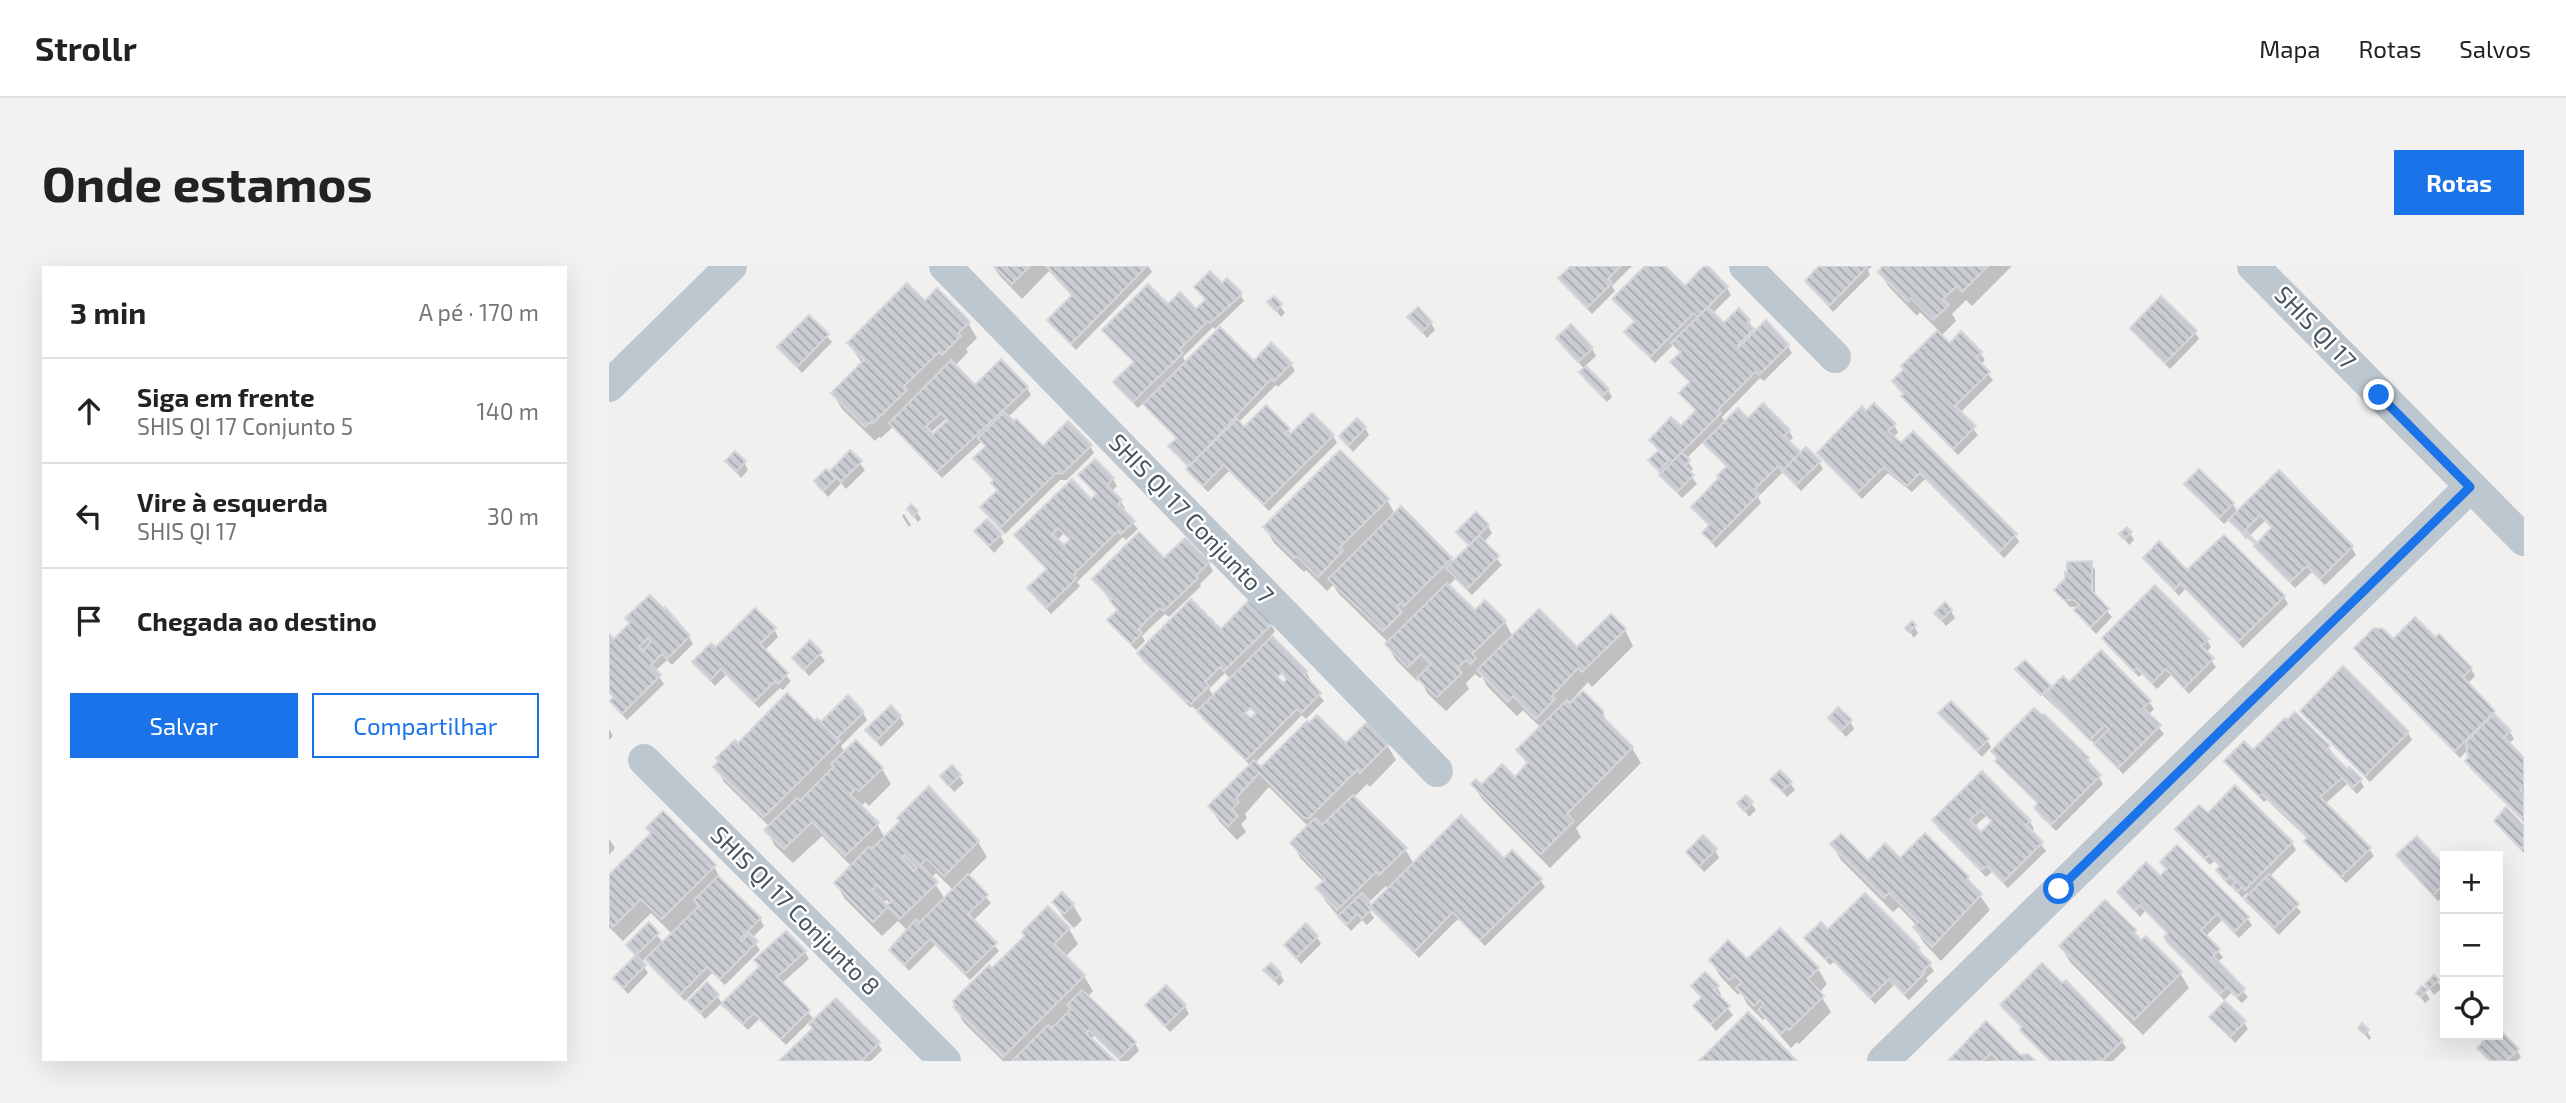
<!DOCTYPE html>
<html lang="pt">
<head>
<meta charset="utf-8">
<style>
	body { margin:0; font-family:"Exo 2",sans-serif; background:#f2f2f2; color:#222 }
	.controls { position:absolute; right:21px; bottom:21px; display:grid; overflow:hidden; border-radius:0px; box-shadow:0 7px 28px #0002 }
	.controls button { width:63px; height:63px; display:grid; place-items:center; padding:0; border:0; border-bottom:2px solid #e0e0e0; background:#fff; color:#222; font:35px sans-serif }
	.stop { position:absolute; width:21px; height:21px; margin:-16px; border:5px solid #1a73e8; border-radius:50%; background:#fff }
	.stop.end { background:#1a73e8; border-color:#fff; box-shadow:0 2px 7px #0008 }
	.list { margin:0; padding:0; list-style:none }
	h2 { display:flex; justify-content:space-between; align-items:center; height:91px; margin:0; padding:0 28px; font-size:30px }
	h2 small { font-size:23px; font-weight:400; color:#767676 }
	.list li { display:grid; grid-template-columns:46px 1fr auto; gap:21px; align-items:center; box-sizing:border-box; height:105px; padding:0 28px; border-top:2px solid #e0e0e0 }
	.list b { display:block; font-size:26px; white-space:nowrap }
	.list p { margin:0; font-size:23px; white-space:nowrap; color:#767676 }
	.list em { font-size:23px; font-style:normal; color:#767676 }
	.actions { display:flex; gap:14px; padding:21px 28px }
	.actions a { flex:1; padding:16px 0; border:2px solid #1a73e8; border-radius:0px; text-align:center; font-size:24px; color:#1a73e8 }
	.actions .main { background:#1a73e8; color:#fff }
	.icon { flex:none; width:38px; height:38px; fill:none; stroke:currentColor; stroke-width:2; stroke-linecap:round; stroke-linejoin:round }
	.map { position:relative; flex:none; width:1915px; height:795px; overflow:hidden; border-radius:0px }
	header { display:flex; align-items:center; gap:42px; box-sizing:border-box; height:98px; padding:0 35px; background:#fff; border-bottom:2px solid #e0e0e0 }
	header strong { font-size:33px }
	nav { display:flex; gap:38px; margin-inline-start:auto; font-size:24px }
	.intro { display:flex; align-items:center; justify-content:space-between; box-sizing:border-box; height:168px; padding:0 42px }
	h1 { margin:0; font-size:49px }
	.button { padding:18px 32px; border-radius:0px; background:#1a73e8; color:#fff; font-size:24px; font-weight:700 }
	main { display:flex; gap:42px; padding:0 42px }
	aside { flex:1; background:#fff; border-radius:0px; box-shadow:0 7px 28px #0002 }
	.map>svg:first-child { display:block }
</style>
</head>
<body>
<header>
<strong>Strollr</strong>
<nav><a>Mapa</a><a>Rotas</a><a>Salvos</a></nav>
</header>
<div class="intro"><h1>Onde estamos</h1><a class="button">Rotas</a></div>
<main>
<aside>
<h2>3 min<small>A pé · 170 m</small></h2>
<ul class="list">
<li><svg class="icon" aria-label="ahead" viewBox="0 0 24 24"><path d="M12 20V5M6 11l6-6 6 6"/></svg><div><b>Siga em frente</b><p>SHIS QI 17 Conjunto 5</p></div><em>140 m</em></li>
<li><svg class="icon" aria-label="left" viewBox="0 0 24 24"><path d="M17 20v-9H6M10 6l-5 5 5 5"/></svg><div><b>Vire à esquerda</b><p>SHIS QI 17</p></div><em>30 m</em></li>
<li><svg class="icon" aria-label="arrive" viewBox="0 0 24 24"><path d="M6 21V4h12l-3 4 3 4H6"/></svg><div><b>Chegada ao destino</b></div></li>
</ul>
<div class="actions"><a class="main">Salvar</a><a>Compartilhar</a></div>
</aside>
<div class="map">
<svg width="1915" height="795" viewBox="0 0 1915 795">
	<defs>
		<pattern id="building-back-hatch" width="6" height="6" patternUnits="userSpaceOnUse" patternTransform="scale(1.75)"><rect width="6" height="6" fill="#c9cdd2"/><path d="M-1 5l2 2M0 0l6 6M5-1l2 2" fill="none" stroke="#a5a9ae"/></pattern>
	</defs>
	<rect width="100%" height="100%" fill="#f2efef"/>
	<g fill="#0003" fill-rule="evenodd">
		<path d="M384,0H539L543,6L467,84L440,54L464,31L440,5L413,33L390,9Z"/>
		<path d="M964,0H1023L1003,20L1006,25L983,48L951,13Z"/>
		<path d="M1038,0H1053L1076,22H1118L1122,29L1103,48L1115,60L1140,55L1146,68L1179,80L1183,87L1155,115L1151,112L1113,151L1116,157L1139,154L1180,165L1184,172L1179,176L1192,189L1210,196L1214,203L1192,225L1174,206L1149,231L1152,237L1107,282L1095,267L1101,261L1084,241L1112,213L1119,202L1101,184L1095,175L1077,193L1084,203L1080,207L1088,218L1073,232L1057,216L1042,195L1051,186L1042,174L1072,163L1088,146L1072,127L1082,118L1064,96L1072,88L1065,78L1046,97L1021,73L1017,66L1026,57L1005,33Z"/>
		<path d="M1213,0H1263L1259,4L1261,9L1224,46L1198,15Z"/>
		<path d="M1277,0H1403L1363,40L1357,34L1343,48L1347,55L1331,71L1341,79L1371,87L1376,94L1371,99L1384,114L1351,147L1369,169L1349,189L1299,138L1296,130L1285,115L1296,104L1294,100L1330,65L1311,46L1308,50L1280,21L1271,6Z"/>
		<path d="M613,19L631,28L635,35L606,63L604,61L574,91L577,97L682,98L686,105L669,121L667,119L629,157L635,163L679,164L682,169L724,170L728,177L660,245L620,205L599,226L584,211L580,202L561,180L569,173L541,145L535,136L529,142L511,124L506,116L525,97L495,64L559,40L587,45L597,35L587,21Z"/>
		<path d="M665,32L676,47L672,51L661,37Z"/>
		<path d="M316,37L359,57L368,72L357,83L359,86L346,100L366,121L392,96L418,122L422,129L398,152L434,182L481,180L485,187L458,214H451L396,268L373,242L389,225L384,217L386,216L366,192L377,182L373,175L333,212L284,161L272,172L270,171L266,175L233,143L224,128L253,97L240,78ZM337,153L340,156L324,170L321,167Z"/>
		<path d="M200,51L223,76L193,107L170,81Z"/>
		<path d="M800,51L822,57L826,64L818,72Z"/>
		<path d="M1523,62L1586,66L1590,73L1561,103L1528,70Z"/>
		<path d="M949,72L983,83L987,90L975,101L999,124L1003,131L998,136L976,114L972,107L976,104Z"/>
		<path d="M1257,147L1285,159L1289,166L1284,172L1406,269L1410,276L1395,292L1316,213L1303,226L1279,207L1253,233L1214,194L1210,187Z"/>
		<path d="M756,162L760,169L744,186L732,171Z"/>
		<path d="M241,186L256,204L237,223L232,217L219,231L207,216L220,208Z"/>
		<path d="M119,195L135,196L139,204L132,212Z"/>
		<path d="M1670,206L1743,282L1747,289L1716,319L1703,306L1686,322L1651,287L1647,280L1664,263L1656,255L1637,273L1620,253L1615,258L1582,225L1578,218L1624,238L1629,247Z"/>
		<path d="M471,210L504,213L508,220L502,226L511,235L516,242L513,245L529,263L517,274L514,271L468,316L471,320L442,348L420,323L439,305L407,269L482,236L489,230ZM454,268L462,275L455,282L448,275Z"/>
		<path d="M778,234L786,248L842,293L845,297L861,281L849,266L879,260L883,267L874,277L893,299L863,329L846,313L839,320L866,347L876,336L896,356L904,371L968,384L1016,364L1024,380L983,421L979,416L960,437L993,446L1000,460L1023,482L1032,497L967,562L972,571L941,602L873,533L864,518L872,521L906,513L919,500L910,485L932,462L914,444L908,450L878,420L873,410L871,412L866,408L857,417L860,423L837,445L819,428L811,413L808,415L787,394L778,379L780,377L730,328L724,319L718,325L697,304L695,306L665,277L656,261Z"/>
		<path d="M300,244L308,246L312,253L309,256Z"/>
		<path d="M295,248L302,259L300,261L293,250Z"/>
		<path d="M367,266L391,269L395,276L385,287Z"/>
		<path d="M1521,267L1525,274L1520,279L1512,268Z"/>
		<path d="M576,274L600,298L604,305L591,318L592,320L560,351L556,348L543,360L533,370L536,375L527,384L505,362L500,354L510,346L485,313L555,294Z"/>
		<path d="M1536,292L1578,306L1675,331L1679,338L1634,382L1576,323L1570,330Z"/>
		<path d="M1482,297L1486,304V331L1503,351L1487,368L1471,351L1467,344L1470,341H1461L1447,324Z"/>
		<path d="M1342,345L1346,352L1337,360L1327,347Z"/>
		<path d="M18,353L80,371L84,378L63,399L58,394L46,405L55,418L18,454L7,442L3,435L5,433L0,427V371L5,375L22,358Z"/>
		<path d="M662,358L666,365L661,371L697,406L701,413L699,416L715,435L697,453L693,449L646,497L652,504L737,479H778L787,494L761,521L758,518L744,532L796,583L805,598L895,594L931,614L936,621L876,680L849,653L810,692L764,643L761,646L765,652L758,659L753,654L742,665L718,637L709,622L715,616L692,593L683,577L700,561L660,521L636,548L638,552L632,558L637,566L628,574L610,555L601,540L642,500L594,453L589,443L587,444L583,440L582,442L534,395L530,388L612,365ZM673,405L680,413L674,419L665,411ZM616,407L622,414L605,431L600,423ZM640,439L649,447L642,455L633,447ZM777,620L780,623L763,641L760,636Z"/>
		<path d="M1305,360L1309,367L1305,372L1298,362Z"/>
		<path d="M165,363L169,371L155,385L182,415L174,424L171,422L150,442L117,409L106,420L85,396L107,384Z"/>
		<path d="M1495,372L1598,374L1602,381L1597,387L1607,401L1580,428L1562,409L1548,423L1533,408L1530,411L1499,380Z"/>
		<path d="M1784,375L1862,403L1866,410L1858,418L1901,466L1905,473L1899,478L1915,494V556L1862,503L1858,496L1861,493L1859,483L1851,492L1751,390L1747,383Z"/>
		<path d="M201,376L216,395L200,410L185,392Z"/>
		<path d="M1416,396L1443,423L1460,418L1540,436L1545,443L1539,449L1555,468L1514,508L1487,479L1413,410L1408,403Z"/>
		<path d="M1693,445L1799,467L1803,474L1761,516L1697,452Z"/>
		<path d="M254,447L258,454L232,480L236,487L273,503L282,518L260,540L256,536L252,541L268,558L276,572L369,576L378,591L359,610L382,637L364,655L390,685L361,714L326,679L300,705L282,684L299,665L289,655L273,670L236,633L227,618L243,601L213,570L184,597L166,580L158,564L161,561L115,516L107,501L129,479L206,457L218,463L214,456ZM327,607L345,625L336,633L322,612ZM277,634L282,638L278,642L274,637Z"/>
		<path d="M1332,447L1378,474L1382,481L1373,491L1336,454Z"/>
		<path d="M291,451L295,458L272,481L259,465Z"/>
		<path d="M1221,452L1241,455L1245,463L1237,471Z"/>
		<path d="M0,463L4,470L0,474Z"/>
		<path d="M1719,481L1738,505L1751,514L1755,521L1748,528L1738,518L1716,538L1760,583L1765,590L1737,617L1702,582L1697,575L1699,573L1658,534L1655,536L1622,503L1618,496L1644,486Z"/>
		<path d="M1384,485L1478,493L1494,518L1447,565L1431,550L1427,542L1430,539L1392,502Z"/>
		<path d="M1373,508L1421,556L1425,563L1422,566L1437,585L1399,622L1383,606L1377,611L1329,562L1325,555ZM1377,550L1383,557L1372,568L1365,561Z"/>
		<path d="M350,510L355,517L345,526L338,517Z"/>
		<path d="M1163,514L1181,517L1186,524L1178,531Z"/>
		<path d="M1137,531L1147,544L1140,551L1130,537Z"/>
		<path d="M1599,550L1683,577L1687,584L1660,611L1692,646L1670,669L1642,641L1637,633L1641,630L1638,627L1633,632L1624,619L1622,621L1613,612L1609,605L1611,601L1605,595L1601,599L1568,563Z"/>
		<path d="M1887,555L1915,563V587L1891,562Z"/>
		<path d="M39,562L105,600L113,616L151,653L155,660L143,672L151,684L116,719L103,707L76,735L42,701L37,691L32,696L39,707L19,728L6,713L28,691L19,679L40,659L55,678L64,669L42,647L14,675L0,661V611L43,569Z"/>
		<path d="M0,573L6,582L0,589Z"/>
		<path d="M1808,573L1836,604V628L1829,635L1789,590Z"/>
		<path d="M1223,578L1259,597L1291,594L1359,612L1381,644L1332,695L1315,677L1306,662L1308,660L1290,641L1284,646L1232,594Z"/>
		<path d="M1106,584L1110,592L1095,606L1079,587Z"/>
		<path d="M1553,596L1638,652L1643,659L1630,672L1613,654L1596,671L1614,691L1608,697L1639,731L1633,737L1622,727L1615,734L1565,684L1557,671L1559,669L1536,645L1531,651L1510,627L1551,612L1559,605Z"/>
		<path d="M445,636L464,639L473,654L465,662L454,651Z"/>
		<path d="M460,663L469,678L456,691L475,710L484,725L478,731L526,777L530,785L519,795H511L485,770L481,773L504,795H394L355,757L346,741L382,705Z"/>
		<path d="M1219,665L1309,683L1325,705L1317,712L1319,715L1300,734L1285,719L1266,738L1225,696L1221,699L1198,673Z"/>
		<path d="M1526,665L1532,677L1571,707L1580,722L1534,769L1461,696L1452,680Z"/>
		<path d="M708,671L712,678L692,698L677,680Z"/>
		<path d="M196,686L200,693L172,718L204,752L177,779L150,753L139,764L119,745L115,738L151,701L147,694Z"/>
		<path d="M1102,694L1209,703L1218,718L1210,727L1222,746L1190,778L1188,776L1182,782L1156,752L1154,754L1138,738L1132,726L1129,729L1111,710Z"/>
		<path d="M657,704L671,708L675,715L670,720Z"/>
		<path d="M1828,715L1833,722L1825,729L1818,718Z"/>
		<path d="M1084,721H1108L1112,728L1109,731L1124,749L1107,765L1086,740L1093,733Z"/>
		<path d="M1816,726L1821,733L1816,737L1809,727Z"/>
		<path d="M108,730L113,737L96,753L81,735Z"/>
		<path d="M1393,739L1513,775L1517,782L1504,795H1441L1417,771L1414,763Z"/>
		<path d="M538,740H576L580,748L561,766Z"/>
		<path d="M1603,751L1635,756L1639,763L1626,777Z"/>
		<path d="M1377,757L1410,790H1418L1423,795H1341Z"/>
		<path d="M1751,762L1758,765L1762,772L1760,774Z"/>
		<path d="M205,764L269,777L273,784L262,795H173Z"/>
		<path d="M1889,765L1908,784L1912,791L1908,795H1880L1874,789L1870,782L1883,769H1889Z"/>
	</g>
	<g fill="url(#building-back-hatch)" stroke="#d3d6db" stroke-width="2" fill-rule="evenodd">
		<path d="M385,0H421L403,18Z"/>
		<path d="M437,0H538L462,78L438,54L463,29Z"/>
		<path d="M962,0H1012L999,13L1003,17L978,42L949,12Z"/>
		<path d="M1036,0H1056L1076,20L1095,0H1099L1119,21L1089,51L1085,47L1041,91L1015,66L1026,55L1003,33Z"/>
		<path d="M1210,0H1259L1220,40L1196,15Z"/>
		<path d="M1274,0H1379L1353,26L1348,20L1334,33L1340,39L1324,54L1302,32L1299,36L1269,6Z"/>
		<path d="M601,5L613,17L618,12L633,27L631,30L601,57L599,55L570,84L574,87L524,136L504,116L525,96L493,64L539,18L559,38L571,26L587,43L597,33L585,21Z"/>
		<path d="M298,17L316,35L328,22L361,56L349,67L352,70L333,89L330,86L295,120L298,124L263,158L261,156L256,161L222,127L255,94L238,77Z"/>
		<path d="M665,30L673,38L667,45L658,36Z"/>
		<path d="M1552,30L1588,65L1556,97L1521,62Z"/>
		<path d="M809,41L823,56L813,66L798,51Z"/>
		<path d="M1099,41L1115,57L1130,42L1141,54L1138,56L1145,63L1129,79L1130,81L1157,54L1180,79L1150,109L1146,106L1109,144L1112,147L1063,196L1040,174L1062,151L1072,160L1087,144L1070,127L1081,116L1061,96L1072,86L1062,77Z"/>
		<path d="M200,49L220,68L188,101L168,81Z"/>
		<path d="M962,58L984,82L969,96L947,72Z"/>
		<path d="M611,61L645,95L662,76L683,97L665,115L662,113L580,201L559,180L568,172L534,138Z"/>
		<path d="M1328,65L1341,77L1352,65L1373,86L1367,92L1381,106L1346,140L1367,160L1344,183L1292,130L1295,128L1283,115L1295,103L1292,100Z"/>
		<path d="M392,93L419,121L328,206L280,157L342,94L366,119ZM332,147L339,154L324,168L317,160Z"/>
		<path d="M977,100L1000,123L993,130L970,106Z"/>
		<path d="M1154,137L1181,164L1175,170L1192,186L1173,205L1169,200L1145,224L1150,228L1103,276L1093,267L1100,259L1082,241L1110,212L1108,210L1118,200L1094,177L1129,142L1139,152Z"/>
		<path d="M1265,137L1287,158L1279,165L1292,177L1304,165L1408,268L1390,286L1311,207L1298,220L1275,201L1248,227L1208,187L1253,140L1257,145Z"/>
		<path d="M657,139L681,163L676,167L679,170L703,147L725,169L655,238L615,199L594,220L577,203L628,153L635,161Z"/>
		<path d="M395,146L405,155L407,153L434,180L459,155L483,179L453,208L447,207L391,262L371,241L389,224L382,217L385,214L364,192L377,180L369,172Z"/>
		<path d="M748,152L757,161L739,180L730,170Z"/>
		<path d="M1197,181L1212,195L1187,219L1173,205Z"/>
		<path d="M241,184L253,195L232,216L221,205Z"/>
		<path d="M731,184L780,233L731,281L734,285L709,311L688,290L685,292L654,261Z"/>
		<path d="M126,185L137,195L127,206L116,195Z"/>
		<path d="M1049,185L1059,195L1050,205L1039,194Z"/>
		<path d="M1073,186L1081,194L1076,200L1085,209L1068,226L1050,209Z"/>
		<path d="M486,193L505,212L498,219L513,234L509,238L526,255L512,268L509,265L465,308L468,312L437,342L418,322L438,303L405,269L463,213L482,233L488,228L469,209ZM449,262L461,273L455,279L443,268Z"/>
		<path d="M217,203L227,212L214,225L205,215Z"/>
		<path d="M1590,203L1625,237L1610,252L1575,218Z"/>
		<path d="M1670,204L1744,280L1711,313L1698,300L1681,316L1645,280L1646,278L1619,254ZM1651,249L1663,261L1648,277L1636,264Z"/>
		<path d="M302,238L309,245L304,250L298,243Z"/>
		<path d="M792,240L843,292L795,340L792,337L788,340L793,346L774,365L719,313Z"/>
		<path d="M867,246L880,259L860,279L847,266Z"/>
		<path d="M378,253L393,268L380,280L365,265Z"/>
		<path d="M1518,261L1523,266L1515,273L1510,268Z"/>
		<path d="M530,266L555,292L576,272L601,296L587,310L589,312L555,345L551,342L539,353L530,363L533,367L522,378L498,354L509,344L501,335L503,333L483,313Z"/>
		<path d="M1615,269L1676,330L1629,376L1571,317L1565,324L1534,292L1550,275L1578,304Z"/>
		<path d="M870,270L890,290L858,323L837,302Z"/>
		<path d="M1483,295V325L1500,343L1482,361L1465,344L1470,338L1465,334H1455L1445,324L1456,313V306H1458V296Z"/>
		<path d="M838,317L866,344L876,334L897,355L863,388L867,392L862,398L857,394L848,402L853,407L828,431L808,412L822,398L812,388L799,401L776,378Z"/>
		<path d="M1546,319L1600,373L1592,380L1605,392L1575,422L1557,403L1543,417L1528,402L1525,405L1493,372Z"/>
		<path d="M41,329L55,343L56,341L81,370L58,393L53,388L42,399L52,409L13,448L1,435L5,431L0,426V368L5,373L21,357L16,352ZM39,372L42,376L34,385L30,381Z"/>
		<path d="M582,333L612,363L640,334L664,357L615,405L611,401L596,416L600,420L582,438L578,434L577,436L528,387Z"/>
		<path d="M1336,336L1343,344L1332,354L1325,347Z"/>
		<path d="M146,342L167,362L151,378L179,407L169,418L166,415L145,436L112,403L101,414L83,396L102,377L107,381Z"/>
		<path d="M930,343L968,381L1002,348L1017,363L973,406L969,402L943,430L946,433L927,453L904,430L899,436L868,404Z"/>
		<path d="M1806,351L1826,371L1830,368L1863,402L1854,411L1886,445L1846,485L1745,382L1765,362L1774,363L1784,373Z"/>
		<path d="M1303,355L1307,359L1300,366L1296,362Z"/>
		<path d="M663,370L698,405L695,409L712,427L692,447L688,443L637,494L588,445ZM673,407L678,413L674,417L668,411ZM641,442L647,447L642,452L636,447Z"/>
		<path d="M201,374L213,386L195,404L183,392Z"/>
		<path d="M1492,384L1542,435L1534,442L1552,459L1509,502L1485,478L1500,463L1496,459L1481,474L1436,428L1454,410L1460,416Z"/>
		<path d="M1416,394L1442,420L1432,429L1406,403Z"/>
		<path d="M1734,400L1800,466L1756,510L1691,445Z"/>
		<path d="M974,425L994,445L995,452L1024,481L958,548L965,555L932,588L862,518L867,513L872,519L893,498L906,511L919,496L907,484L958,434L961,437Z"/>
		<path d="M178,427L206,455L208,452L231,475L155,551L104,501L110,495L107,492L126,474L129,477Z"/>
		<path d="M239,429L255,446L228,472L212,456Z"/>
		<path d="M1342,435L1380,473L1368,485L1329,447Z"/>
		<path d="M282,439L292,450L267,475L256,464Z"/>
		<path d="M1229,441L1243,454L1232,465L1219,452Z"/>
		<path d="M1425,442L1433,449L1435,448L1480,492L1478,494L1492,509L1442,559L1425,542L1429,537L1386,495L1389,492L1382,485Z"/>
		<path d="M1686,446L1721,480L1718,483L1738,503L1740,501L1753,513L1743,522L1733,512L1711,531L1762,582L1732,611L1695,575L1699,571L1678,550L1653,528L1650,530L1615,495L1635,475L1644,484L1676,452L1678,454Z"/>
		<path d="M1885,448L1902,465L1895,471L1915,492V521L1911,524L1915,528V550L1913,552L1856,495L1859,492L1857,476Z"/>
		<path d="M708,449L737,477L758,456L780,478L751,507L748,504L700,552H695L650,507L627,532L630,536L623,543L629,550L619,560L599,540L645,494L652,501L698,455L700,457Z"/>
		<path d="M247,474L274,502L250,525L247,522L241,528L270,557L236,590L203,556L175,583L155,564L188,532L191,535L225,500L222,498Z"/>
		<path d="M343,499L352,509L340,520L331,510Z"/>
		<path d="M1171,504L1183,516L1173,525L1161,514Z"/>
		<path d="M1373,505L1422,555L1417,559L1434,576L1394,616L1378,600L1372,604L1323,554ZM1372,544L1383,555L1372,566L1361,554Z"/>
		<path d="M1626,519L1684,576L1636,624L1633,621L1628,626L1623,620L1627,616L1621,610L1617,615L1607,604L1611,600L1600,589L1596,593L1566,563L1590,539L1599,547Z"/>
		<path d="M320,520L370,575L335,610L318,593L311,599L329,616L291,653L279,641L264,656L225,617L259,581L264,582L291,555L288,552ZM295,589L308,602L305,605L293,591ZM268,619L283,635L278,639L263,624Z"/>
		<path d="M744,529L798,582L770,609L767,606L728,644L707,622L716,613L681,577L706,552L713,559Z"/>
		<path d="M1137,529L1144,536L1135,545L1128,537Z"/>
		<path d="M1897,541L1915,560V580L1912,583L1885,555Z"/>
		<path d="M54,545L107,599L53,653L32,633L4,661L0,656V609L42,567L37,562Z"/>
		<path d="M852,549L895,592L903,584L933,613L871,674L844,646L805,686L760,641Z"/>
		<path d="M1316,567L1360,611L1358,613L1373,628L1323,681L1304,661L1309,656L1280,627L1275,632L1221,578L1232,568L1259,595L1276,577L1291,592Z"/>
		<path d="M1094,569L1108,583L1090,600L1077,586Z"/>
		<path d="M1808,570L1836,601V617L1824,629L1787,589Z"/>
		<path d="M1568,579L1640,651L1625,666L1608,648L1592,664L1611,683L1604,690L1636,723L1628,731L1618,721L1611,728L1558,676L1555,671L1559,667L1531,639L1526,645L1508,626L1537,596L1551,610L1558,603L1551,596Z"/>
		<path d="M359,608L379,629L359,648L388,677L356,708L321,673L295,699L280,684L307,653L310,657Z"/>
		<path d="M1660,608L1690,638L1665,662L1635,633Z"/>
		<path d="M109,610L152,652L131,673L133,675L140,667L149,675L111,713L98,701L71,729L36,693L90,640L85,634Z"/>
		<path d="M453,626L465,638L455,648L443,636Z"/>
		<path d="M753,627L761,635L757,639L762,644L753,653L748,648L737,659L729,650Z"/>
		<path d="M1256,627L1311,682L1309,684L1322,697L1314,705L1316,707L1295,728L1280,713L1261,732L1220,690L1216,693L1195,672L1212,656L1219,663Z"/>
		<path d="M1496,634L1527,664L1525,667L1532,674L1537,670L1573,706L1525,754L1450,680Z"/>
		<path d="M439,640L461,662L445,678L476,709L394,791L344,741L346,739L344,735L380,699L383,702L416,670L413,666Z"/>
		<path d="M40,656L50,667L27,689L17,679Z"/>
		<path d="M697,657L709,670L687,692L675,679Z"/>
		<path d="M1171,662L1210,702L1199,713L1215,730L1180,764L1178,762L1172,768L1149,744L1155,738L1151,734L1145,740L1127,722L1133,716L1126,709L1120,714L1100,694L1119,674L1138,693Z"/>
		<path d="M177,665L197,685L168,711L201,744L172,773L145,747L134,758L112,738L151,700L145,694Z"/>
		<path d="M27,689L37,699L14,722L4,712Z"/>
		<path d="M662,697L672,707L665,714L654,704Z"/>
		<path d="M1433,697L1453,717L1457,714L1514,774L1493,795H1442L1411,764L1413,761L1391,739Z"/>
		<path d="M1096,706L1110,720L1105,724L1121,740L1102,758L1084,740L1093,731L1082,720Z"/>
		<path d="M1825,709L1830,714L1820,723L1816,718Z"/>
		<path d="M98,716L110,729L91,747L79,735Z"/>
		<path d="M557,719L577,739L556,760L536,739Z"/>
		<path d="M1813,720L1818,724L1812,731L1807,727Z"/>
		<path d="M473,724L527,776L510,793L480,764L477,767L506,795H403L439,759L443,762L462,743L458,739Z"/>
		<path d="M227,732L271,776L253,795H170L204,762L200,758Z"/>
		<path d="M1616,735L1637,755L1621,771L1600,751Z"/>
		<path d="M1139,746L1188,795H1090Z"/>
		<path d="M1377,755L1411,789L1419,788L1426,795H1386L1388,793L1382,787L1374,795H1339Z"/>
		<path d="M1753,757L1760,764L1755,768L1749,762Z"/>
		<path d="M1889,762L1910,783L1897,795H1881L1868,782L1880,769H1889Z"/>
	</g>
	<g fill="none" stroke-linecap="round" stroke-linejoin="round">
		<g stroke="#bdc7cf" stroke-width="32">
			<path d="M336,0L828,505"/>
			<path d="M1136,0L1226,91"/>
			<path d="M1644,0L1915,274"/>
			<path d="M0,120L122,0"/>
			<path d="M35,494L336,795"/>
			<path d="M1274,795L1861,221"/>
		</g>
	</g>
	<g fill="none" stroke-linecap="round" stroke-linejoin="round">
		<path stroke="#1a73e8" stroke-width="9" d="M1450,623L1861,221L1770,129"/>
	</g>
	<g text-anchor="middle" stroke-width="5" stroke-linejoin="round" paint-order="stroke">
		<g font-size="24" fill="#47545d" stroke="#fff">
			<text transform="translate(1706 62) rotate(46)" y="8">SHIS QI 17</text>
			<text transform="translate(582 253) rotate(46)" y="8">SHIS QI 17 Conjunto 7</text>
			<text transform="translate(186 645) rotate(45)" y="8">SHIS QI 17 Conjunto 8</text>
		</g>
	</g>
</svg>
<div class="controls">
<button>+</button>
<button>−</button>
<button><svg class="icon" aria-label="locate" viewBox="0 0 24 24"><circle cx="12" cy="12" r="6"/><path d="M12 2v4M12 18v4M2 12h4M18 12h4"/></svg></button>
</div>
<div class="stop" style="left:1450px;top:623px"></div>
<div class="stop end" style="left:1770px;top:129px"></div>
</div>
</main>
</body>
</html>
